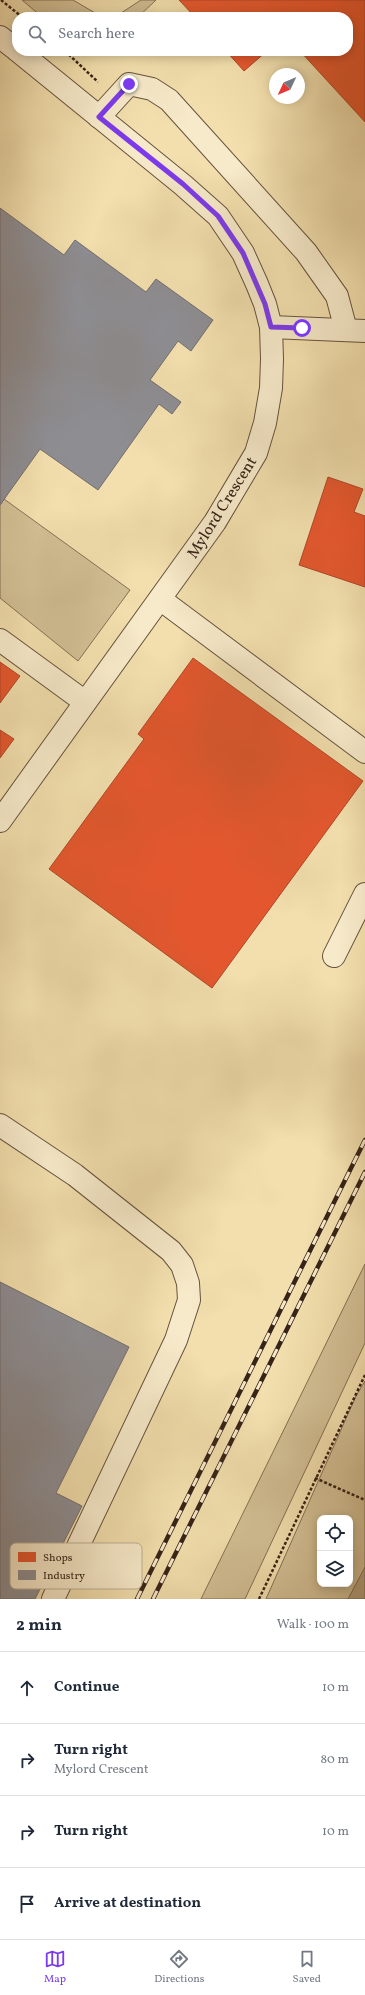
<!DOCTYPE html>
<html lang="en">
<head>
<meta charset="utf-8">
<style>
	body { margin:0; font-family:Vollkorn,serif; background:#f2f2f3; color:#1f2937 }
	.controls { position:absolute; right:12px; bottom:12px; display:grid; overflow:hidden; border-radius:8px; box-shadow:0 2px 10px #0003 }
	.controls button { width:36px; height:36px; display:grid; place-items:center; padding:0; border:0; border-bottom:1px solid #e0e1e3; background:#fff; color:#1f2937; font:20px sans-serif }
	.compass { position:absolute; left:269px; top:68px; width:36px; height:36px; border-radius:50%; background:#fff; box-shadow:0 2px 10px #0003; rotate:226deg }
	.stop { position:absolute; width:12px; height:12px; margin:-9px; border:3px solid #7c3aed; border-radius:50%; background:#fff }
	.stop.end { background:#7c3aed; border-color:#fff; box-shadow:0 1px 4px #0008 }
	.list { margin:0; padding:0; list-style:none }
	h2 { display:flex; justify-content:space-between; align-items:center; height:52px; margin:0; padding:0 16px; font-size:17px }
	h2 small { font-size:13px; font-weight:400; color:#747a83 }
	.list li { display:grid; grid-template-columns:26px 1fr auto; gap:12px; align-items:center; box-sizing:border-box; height:72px; padding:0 16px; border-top:1px solid #e0e1e3 }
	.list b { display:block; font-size:15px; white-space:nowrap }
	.list p { margin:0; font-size:13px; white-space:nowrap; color:#747a83 }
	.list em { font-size:13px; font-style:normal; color:#747a83 }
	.icon { flex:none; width:22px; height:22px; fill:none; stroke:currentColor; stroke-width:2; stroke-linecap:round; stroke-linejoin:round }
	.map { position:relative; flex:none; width:365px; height:1599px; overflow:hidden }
	.search { position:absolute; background:#fff; box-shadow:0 2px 10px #0003; left:12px; right:12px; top:12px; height:44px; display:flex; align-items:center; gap:10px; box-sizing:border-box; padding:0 14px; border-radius:16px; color:#747a83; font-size:15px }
	.sheet { height:340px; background:#fff }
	nav { display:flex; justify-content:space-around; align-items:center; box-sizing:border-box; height:56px; border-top:1px solid #e0e1e3; background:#fff; font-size:11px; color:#747a83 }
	nav a { display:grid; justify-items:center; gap:2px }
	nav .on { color:#7c3aed }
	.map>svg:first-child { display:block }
</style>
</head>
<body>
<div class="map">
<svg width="365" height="1599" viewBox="0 0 365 1599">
	<rect width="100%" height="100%" fill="#f2dfad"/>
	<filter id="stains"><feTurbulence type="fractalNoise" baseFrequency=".005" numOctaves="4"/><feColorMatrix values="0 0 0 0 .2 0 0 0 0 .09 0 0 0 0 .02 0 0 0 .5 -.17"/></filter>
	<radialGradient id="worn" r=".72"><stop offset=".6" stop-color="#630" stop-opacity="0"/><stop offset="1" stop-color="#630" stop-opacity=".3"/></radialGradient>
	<g fill="#d2bf94" stroke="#847156" fill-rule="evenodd">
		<path d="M22,0H73L102,17H42Z"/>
		<path d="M141,0H156L138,17H115Z"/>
		<path d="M4,499L130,590L78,661L0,598V505Z"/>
		<path d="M365,1264V1343L245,1599H201Z"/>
		<path d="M365,1381V1599H266L356,1396ZM320,1518H350V1584H320Z"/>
	</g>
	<path fill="#b29f7b" stroke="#816d54" d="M365,1567V1599H348Z"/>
	<g fill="#e4572e" stroke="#b04728">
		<path d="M179,0H365V122L300,51H348V17H195Z"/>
		<path d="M226,51H267L244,71Z"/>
		<path d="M328,477L363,489L354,512L365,516V587L299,565Z"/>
		<path d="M193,658L363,781L212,988L49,869L144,739L138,734Z"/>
		<path d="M0,662L20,676L0,703Z"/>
		<path d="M0,730L14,739L0,758Z"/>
	</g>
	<g fill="#8d8d92" stroke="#736d6e">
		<path d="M0,208L64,255L75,240L146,292L156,279L213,320L191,351L178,341L150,380L181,402L172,414L159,404L98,490L40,449L0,505Z"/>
		<path d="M0,1282L129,1347L56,1493L82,1506L35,1599H0Z"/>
	</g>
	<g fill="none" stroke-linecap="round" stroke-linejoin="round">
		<g stroke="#66523e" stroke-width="24">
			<g id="minor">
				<path d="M0,37L17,50"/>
				<path d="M99,117L129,84L152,89L169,100L306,252L337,296L346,330"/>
				<path d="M271,327L365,331"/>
				<path d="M160,599L365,752"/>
				<path d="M0,640L85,702"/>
				<path d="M0,821L215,522L256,453L265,423L271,388L272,359L271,327L265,304L257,284L243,253L218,216L183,185L18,51"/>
				<path d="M334,956L365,894"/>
				<path d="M0,1125L75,1175L171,1251L182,1265L188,1283L189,1300L176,1340L53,1599"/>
			</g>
		</g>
		<g stroke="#372319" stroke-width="2.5" stroke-dasharray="3 2" stroke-linecap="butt">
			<path d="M1,0L22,17"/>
			<path d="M65,51L98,82"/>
			<path d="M315,1478L365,1500"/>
			<path d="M259,1599L365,1375"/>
		</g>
		<use href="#minor" stroke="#f7eaca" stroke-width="22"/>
		<g stroke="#372319" stroke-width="4.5">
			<g id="rail">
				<path d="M137,1599L365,1140"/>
				<path d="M153,1599L365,1172"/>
			</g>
		</g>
		<use href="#rail" stroke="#f7eaca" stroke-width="3" stroke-dasharray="9" stroke-linecap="butt"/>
	</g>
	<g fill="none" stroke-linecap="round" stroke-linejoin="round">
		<path stroke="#7c3aed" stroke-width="5" d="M129,84L99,117L183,184L218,216L243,253L265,304L271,327L302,328"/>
	</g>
	<g text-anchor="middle" stroke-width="4" stroke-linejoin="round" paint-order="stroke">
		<g font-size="16" fill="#372319" stroke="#f7eaca">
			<text transform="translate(221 507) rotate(-58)" y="6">Mylord Crescent</text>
		</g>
	</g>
	<rect x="10" y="1543" width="132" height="46" rx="6" fill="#f7eaca" stroke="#bdae95" stroke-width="1"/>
	<rect x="18" y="1552" width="18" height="10" fill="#e4572e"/>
	<rect x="18" y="1570" width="18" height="10" fill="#8d8d92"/>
	<g font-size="11" fill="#372319">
		<text x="43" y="1561">Shops</text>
		<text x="43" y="1579">Industry</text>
	</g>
	<rect width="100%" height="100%" filter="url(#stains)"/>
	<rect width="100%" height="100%" fill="url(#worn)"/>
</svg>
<div class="controls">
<button><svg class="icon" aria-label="locate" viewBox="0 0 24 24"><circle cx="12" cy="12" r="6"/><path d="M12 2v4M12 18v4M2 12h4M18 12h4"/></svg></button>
<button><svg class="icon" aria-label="layers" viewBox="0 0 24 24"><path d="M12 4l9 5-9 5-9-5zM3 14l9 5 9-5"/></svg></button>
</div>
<svg class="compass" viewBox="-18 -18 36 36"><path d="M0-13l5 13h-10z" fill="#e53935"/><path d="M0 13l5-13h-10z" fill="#747a83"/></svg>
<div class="stop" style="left:302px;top:328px"></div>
<div class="stop end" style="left:129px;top:84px"></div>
<div class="search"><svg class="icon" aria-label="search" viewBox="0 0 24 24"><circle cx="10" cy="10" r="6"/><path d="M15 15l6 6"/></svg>Search here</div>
</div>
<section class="sheet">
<h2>2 min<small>Walk · 100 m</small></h2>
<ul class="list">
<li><svg class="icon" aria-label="ahead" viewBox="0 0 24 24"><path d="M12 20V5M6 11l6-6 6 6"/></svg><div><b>Continue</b></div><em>10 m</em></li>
<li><svg class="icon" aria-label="right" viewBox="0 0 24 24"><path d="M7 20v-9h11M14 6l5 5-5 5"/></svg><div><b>Turn right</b><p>Mylord Crescent</p></div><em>80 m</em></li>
<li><svg class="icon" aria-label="right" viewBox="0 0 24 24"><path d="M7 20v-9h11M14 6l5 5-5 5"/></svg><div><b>Turn right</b></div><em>10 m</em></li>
<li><svg class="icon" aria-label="arrive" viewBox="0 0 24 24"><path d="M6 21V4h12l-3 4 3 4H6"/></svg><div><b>Arrive at destination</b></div></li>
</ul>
</section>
<nav>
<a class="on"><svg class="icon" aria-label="map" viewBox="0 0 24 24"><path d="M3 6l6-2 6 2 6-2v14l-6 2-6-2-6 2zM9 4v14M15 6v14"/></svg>Map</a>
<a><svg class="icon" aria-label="directions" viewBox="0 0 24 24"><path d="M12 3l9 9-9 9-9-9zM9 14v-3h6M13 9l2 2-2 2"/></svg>Directions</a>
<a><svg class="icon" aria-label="saved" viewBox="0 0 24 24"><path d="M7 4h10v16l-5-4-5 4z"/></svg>Saved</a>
</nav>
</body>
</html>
